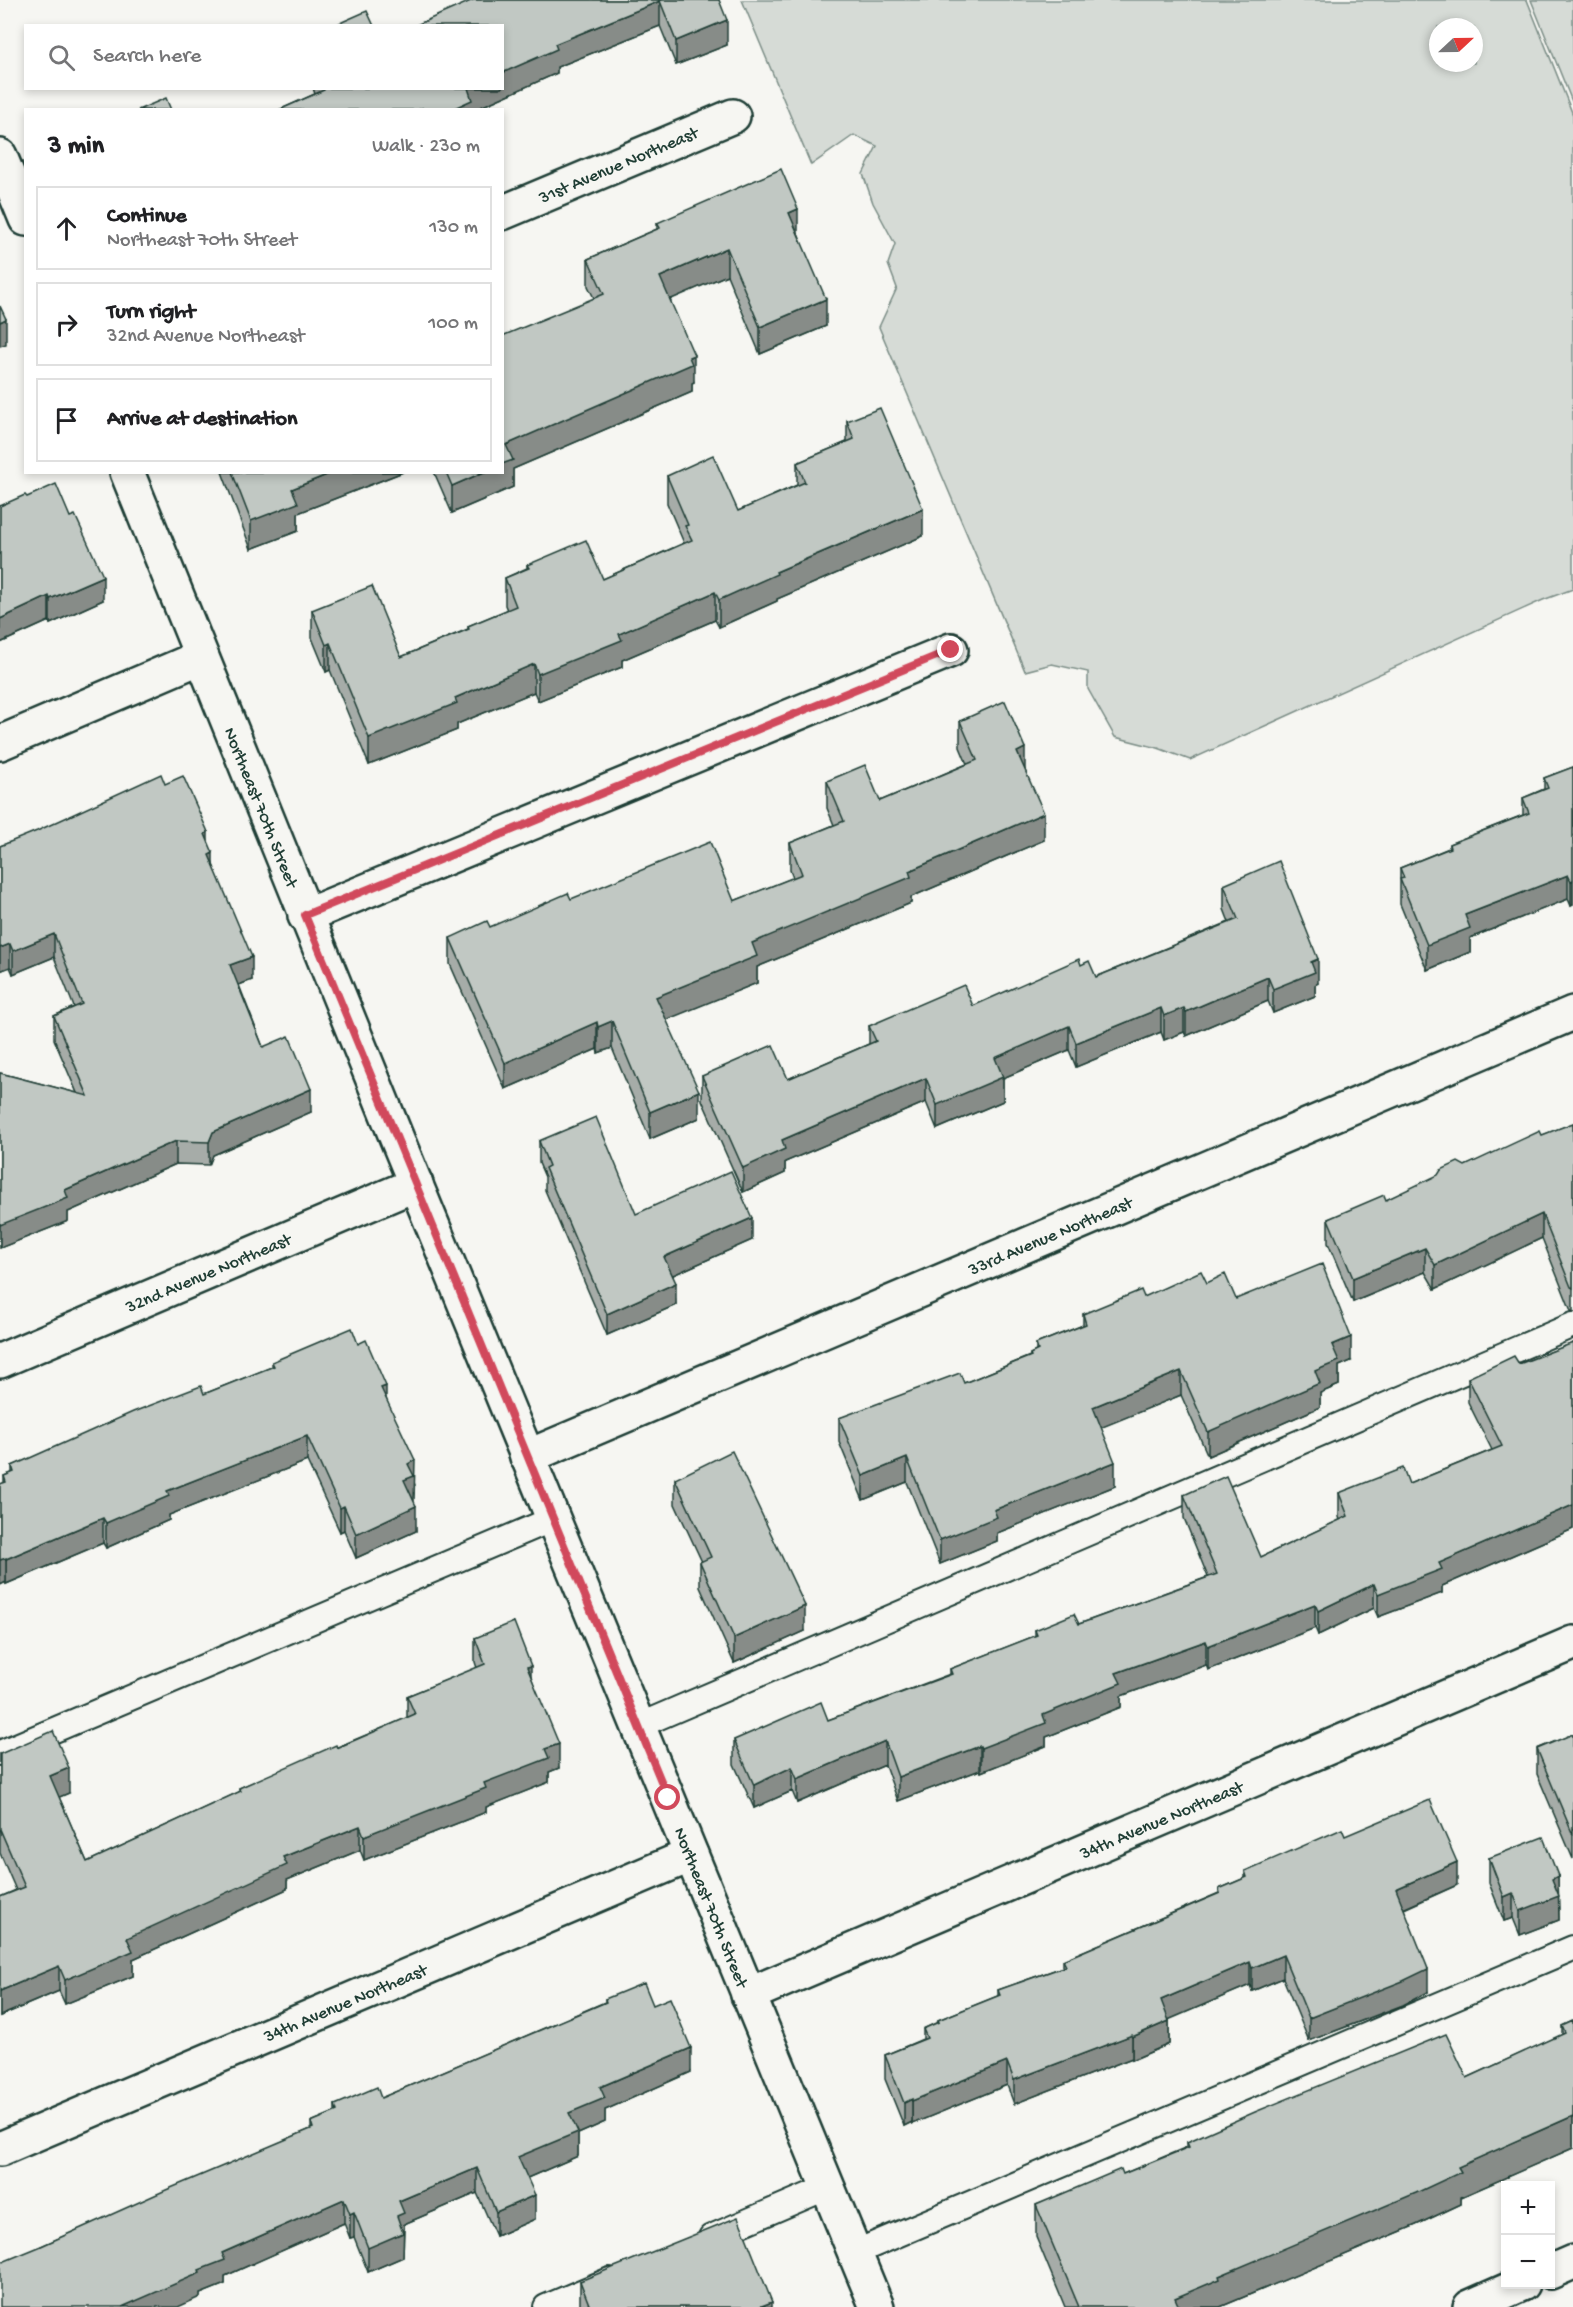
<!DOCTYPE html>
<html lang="en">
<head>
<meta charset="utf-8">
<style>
	body { margin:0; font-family:"Gochi Hand",sans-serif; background:#f2f2f2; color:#202124 }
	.controls { position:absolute; right:18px; bottom:18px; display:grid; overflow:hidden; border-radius:0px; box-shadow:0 3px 9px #0003 }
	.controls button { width:54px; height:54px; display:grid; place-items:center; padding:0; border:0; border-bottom:2px solid #e0e0e0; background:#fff; color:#202124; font:30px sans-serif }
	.compass { position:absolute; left:1429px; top:18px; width:54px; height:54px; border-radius:50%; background:#fff; box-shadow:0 3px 9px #0003; rotate:68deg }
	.stop { position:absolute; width:18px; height:18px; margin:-14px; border:4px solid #d1495b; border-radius:50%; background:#fff }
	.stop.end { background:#d1495b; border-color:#fff; box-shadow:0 2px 6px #0008 }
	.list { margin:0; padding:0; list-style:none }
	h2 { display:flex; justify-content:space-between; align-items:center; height:78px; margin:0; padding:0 24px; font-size:26px }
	h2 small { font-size:20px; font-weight:400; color:#757577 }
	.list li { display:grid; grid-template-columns:39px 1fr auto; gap:18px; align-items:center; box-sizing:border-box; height:84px; margin:0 12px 12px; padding:0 12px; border:2px solid #e0e0e0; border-radius:0px }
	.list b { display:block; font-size:22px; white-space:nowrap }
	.list p { margin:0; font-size:20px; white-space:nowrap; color:#757577 }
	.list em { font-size:20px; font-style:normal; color:#757577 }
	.icon { flex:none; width:33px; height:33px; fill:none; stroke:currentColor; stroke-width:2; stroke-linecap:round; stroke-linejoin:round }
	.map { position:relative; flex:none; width:1573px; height:2307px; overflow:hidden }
	.search { position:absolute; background:#fff; box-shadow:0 3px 9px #0003; left:24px; top:24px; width:480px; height:66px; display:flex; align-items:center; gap:15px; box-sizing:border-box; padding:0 21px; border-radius:0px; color:#757577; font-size:22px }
	.panel { position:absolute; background:#fff; box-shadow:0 3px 9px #0003; left:24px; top:108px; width:480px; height:366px; border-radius:0px }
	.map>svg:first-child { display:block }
</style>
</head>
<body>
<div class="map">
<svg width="1573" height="2307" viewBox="0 0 1573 2307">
	<rect width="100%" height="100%" fill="#f6f6f2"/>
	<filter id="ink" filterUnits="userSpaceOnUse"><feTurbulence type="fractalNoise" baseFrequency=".0167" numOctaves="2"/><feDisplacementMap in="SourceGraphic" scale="12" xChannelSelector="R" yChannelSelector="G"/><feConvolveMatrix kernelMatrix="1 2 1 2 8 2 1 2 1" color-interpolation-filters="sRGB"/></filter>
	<g filter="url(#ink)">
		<g fill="#d6dbd6" stroke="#7a8c85" stroke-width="1.5" fill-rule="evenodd">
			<path d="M742,0H1527L1573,115V589L1543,600L1190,760L1158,748L1115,737L1088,689V672L1052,664L1025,671L879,327L897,288L888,264L895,244L873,203L863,174L877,146L854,135L811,165ZM1438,27H1474V63H1438Z"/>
			<path d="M1531,0H1573V104Z"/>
		</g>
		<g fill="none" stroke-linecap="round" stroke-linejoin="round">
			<g stroke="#1f3d34" stroke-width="28">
				<g id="service">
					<path d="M638,1726L1573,1325"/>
					<path d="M0,1753L553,1519"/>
					<path d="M711,2237L828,2187"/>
					<path d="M854,2253L1573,1948"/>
					<path d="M546,2307L610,2280"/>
				</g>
			</g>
			<g stroke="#1f3d34" stroke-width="38">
				<g id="minor">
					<path d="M0,156L26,219"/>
					<path d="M502,213L733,116"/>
					<path d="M127,472L395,1134L877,2307"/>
					<path d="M0,743L201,657"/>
					<path d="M305,916L951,650"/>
					<path d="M0,1361L416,1184"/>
					<path d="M527,1457L1573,1013"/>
					<path d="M748,1995L1573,1643"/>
					<path d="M0,2149L691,1855"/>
				</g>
			</g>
			<g stroke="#1f3d34" stroke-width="38">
				<g id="secondary">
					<path d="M1550,2272L1573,2262"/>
					<path d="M1470,2307L1522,2284"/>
				</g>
			</g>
			<use href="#service" stroke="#f6f6f2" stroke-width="24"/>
			<use href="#minor" stroke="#f6f6f2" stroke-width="33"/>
			<use href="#secondary" stroke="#f6f6f2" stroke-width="33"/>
		</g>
		<g fill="#a6aca8" stroke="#1f3d34" stroke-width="1.5">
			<path d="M473,0H719L727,45L676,65L660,26L557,67V73L474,110H279L315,94L313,88H502Z"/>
			<path d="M657,223L798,234L826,326L760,354L727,275L670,299L694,382L692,383V392L513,469V487L452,513L434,472H502L594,298L588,286V259L657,229Z"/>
			<path d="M847,421L923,536L777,599V601L719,627L715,620L622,660V667L538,701L534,692L457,724V730L369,765L330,670L326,672L312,638V610L401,657L468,629V626L507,610L505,605V578L527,568V565L603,579L684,543L667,503V476L738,511L797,485V463L847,442Z"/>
			<path d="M222,472H403L298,513V531L251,549Z"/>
			<path d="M0,506L103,600L50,624L49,621L0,643Z"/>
			<path d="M960,721L1025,770L1044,840L911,897V903L757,967V983L666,1019L699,1118L650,1139L612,1048L598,1053L597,1049L505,1089L450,964V938L490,927L571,899L734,901L793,878L790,870V843L834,825L827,808V781L880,801L967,764L960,747Z"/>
			<path d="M1573,767V905L1571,906L1568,899L1470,938V952L1427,970L1400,904V868L1449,848V844L1523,815V798L1544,789V778Z"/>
			<path d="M165,784L208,842L213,865L252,980L239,985L263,1047L311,1112L213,1155L209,1165L176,1164L68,1212V1221L0,1248V1073L77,1093L54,1039V1016L74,1007L54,957L13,974L10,967L0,971V846Z"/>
			<path d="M1224,885L1318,983L1315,985V996L1273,1013L1268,1001L1186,1036L1184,1032L1164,1040L1161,1032L1076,1067L1069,1050L1003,1078V1101L937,1129L926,1102L785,1162V1173L743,1192L702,1100V1076L788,1079L869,1044V1026L973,1006L1081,965L1096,977L1229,922L1224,909Z"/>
			<path d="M1573,1123V1312L1571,1311L1542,1238L1435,1289L1425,1272L1353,1302L1328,1243V1219L1386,1200L1465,1166Z"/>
			<path d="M539,1141L636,1214L752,1240L673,1275L676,1305L607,1335L545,1190V1177L539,1163Z"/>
			<path d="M1207,1283L1351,1361L1339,1366V1385L1320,1393V1407L1208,1456L1181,1395L1101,1427L1115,1486L997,1533V1541L940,1564L907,1482L863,1500L839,1442V1418L964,1383L1030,1356V1354L1036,1351V1344L1083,1325V1314L1144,1297Z"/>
			<path d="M1573,1343V1529L1442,1586V1593L1378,1617L1374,1608L1318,1635L1315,1628L1208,1670L1206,1665L1121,1696V1707L1046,1737V1746L981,1772L980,1770L898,1801L885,1765L797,1803L792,1791L754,1808L734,1764V1740L828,1720L950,1674V1669L1035,1636V1630L1079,1624L1208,1577L1184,1518V1495L1261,1557L1340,1520L1339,1517V1493L1409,1484L1492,1450L1468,1402V1378L1519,1364Z"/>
			<path d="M358,1344L386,1398L415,1485H414L413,1501L416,1531L356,1558L344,1530L340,1532L307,1461L169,1515V1520L106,1548L103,1543L6,1584V1582L0,1585V1484L4,1483V1476L12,1473V1466L204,1394L272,1367V1362Z"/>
			<path d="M675,1479L805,1631L734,1663L700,1587V1562H702L675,1504Z"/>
			<path d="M475,1638L531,1676L559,1768L549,1772V1782L486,1807V1812L364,1860L360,1850L287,1880V1889L133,1959V1976L65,2004L59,1991L0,2016V1897L16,1890L0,1853V1754L69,1793L59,1797L87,1862L239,1792V1788L407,1718V1696L477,1668L475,1662Z"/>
			<path d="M1573,1734V1859L1537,1774V1749Z"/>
			<path d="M1489,1858L1558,1876L1559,1920L1520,1935L1513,1918L1504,1921L1489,1883Z"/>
			<path d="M1245,1871L1457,1885L1404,1909L1428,1992L1403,2005L1309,2041L1283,1978L1252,1991L1250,1985L1169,2019V2044L1132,2060V2058L1014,2104L1007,2085L912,2124V2122L904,2126L885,2079V2055L923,2039V2029L938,2022V2020L998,1996V1990L1063,1967V1960L1219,1893V1889L1245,1878Z"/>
			<path d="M605,1999L653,2005L691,2072L605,2110V2122L578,2134V2156L527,2178L535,2219L496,2236L477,2193L404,2224L403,2257L368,2272L354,2237L350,2238L344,2223L225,2276V2284L200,2294V2297L39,2247L311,2129V2122L335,2112V2105L381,2098L605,2002Z"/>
			<path d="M1573,2021V2148L1461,2197V2204L1416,2225L1220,2307H1065L1036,2237V2205L1123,2174L1187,2147V2142L1467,2078L1562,2035V2026Z"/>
			<path d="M580,2281L772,2307H580Z"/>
		</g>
		<g fill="#878c88" stroke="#1f3d34" stroke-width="1.5">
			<path d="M660,1V26L557,67V73L474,110H450L468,88H502V73L555,44Z"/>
			<path d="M727,20V45L676,65V41Z"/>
			<path d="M798,209V237L789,213Z"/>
			<path d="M727,248V275L660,304V277Z"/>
			<path d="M826,299V326L760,354V327Z"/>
			<path d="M6,319V344L0,346V322Z"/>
			<path d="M694,355V382L692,383V392L513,469V487L452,513V486L484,472H502V464L506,445Z"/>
			<path d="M334,472H403L298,513V531L251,549V521L292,489Z"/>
			<path d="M923,509V536L777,599V601L719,627V600L776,572Z"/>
			<path d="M103,576V600L50,624V599Z"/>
			<path d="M715,592V620L622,660V667L538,701V674L619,634Z"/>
			<path d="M49,596V621L0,643V619Z"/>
			<path d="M330,643V670L326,672V645Z"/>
			<path d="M534,664V692L457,724V730L369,765V738L455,698Z"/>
			<path d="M1025,748V775L1017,752Z"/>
			<path d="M1044,813V840L911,897V903L757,967V983L656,1024V997L752,943L909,871Z"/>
			<path d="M208,832V855L205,834Z"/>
			<path d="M213,853V876L209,855Z"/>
			<path d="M1568,875V899L1470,938V952L1427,970V945L1465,915Z"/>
			<path d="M1573,880V905L1571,906V881Z"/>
			<path d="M54,934V957L13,974V951Z"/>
			<path d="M10,944V967L0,971V948Z"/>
			<path d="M252,957V980L230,988V965Z"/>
			<path d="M1318,959V983L1315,985V996L1273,1013V989L1311,962Z"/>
			<path d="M1268,977V1001L1186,1036V1012Z"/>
			<path d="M1161,1008V1032L1076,1067V1043Z"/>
			<path d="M1184,1008V1032L1164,1040V1016Z"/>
			<path d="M612,1021V1048L598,1053V1027Z"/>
			<path d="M597,1022V1049L505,1089V1063Z"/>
			<path d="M1069,1026V1050L1003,1078V1101L937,1129V1105L995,1058Z"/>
			<path d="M926,1078V1102L785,1162V1173L743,1192V1168L782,1140Z"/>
			<path d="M311,1089V1112L213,1155L209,1165V1142L213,1132Z"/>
			<path d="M699,1091V1118L650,1139V1112Z"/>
			<path d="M176,1141V1164L68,1212V1221L0,1248V1225L65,1190Z"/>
			<path d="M1542,1214V1238L1435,1289V1265Z"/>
			<path d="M752,1218V1240L664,1279V1257Z"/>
			<path d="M1425,1248V1272L1353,1302V1278Z"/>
			<path d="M676,1283V1305L607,1335V1314Z"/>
			<path d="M1351,1337V1361L1339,1366V1385L1320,1393V1407L1208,1456V1432L1315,1371L1332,1345Z"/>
			<path d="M1181,1371V1395L1093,1431V1407Z"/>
			<path d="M386,1386V1411L381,1388Z"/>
			<path d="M307,1436V1461L169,1515V1520L106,1548V1523L167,1491Z"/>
			<path d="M907,1458V1482L863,1500V1476Z"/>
			<path d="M415,1460L414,1501L404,1504V1480L408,1464Z"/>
			<path d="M1115,1462V1486L997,1533V1541L940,1564V1540L994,1510Z"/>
			<path d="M1573,1505V1529L1442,1586V1593L1378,1617V1594L1439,1563Z"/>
			<path d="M344,1506V1530L340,1532V1508Z"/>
			<path d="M416,1506V1531L356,1558V1534Z"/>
			<path d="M103,1518V1543L6,1584V1559Z"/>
			<path d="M6,1558V1582L0,1585V1560Z"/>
			<path d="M1374,1584V1608L1318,1635V1611Z"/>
			<path d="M1315,1604V1628L1208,1670V1646Z"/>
			<path d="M805,1606V1631L734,1663V1638Z"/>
			<path d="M1206,1641V1665L1121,1696V1707L1046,1737V1746L981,1772V1748L1116,1673Z"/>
			<path d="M531,1666V1690L527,1667Z"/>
			<path d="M885,1741V1765L797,1803V1779Z"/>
			<path d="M559,1744V1768L549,1772V1782L486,1807V1812L364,1860V1836L484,1783L545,1749Z"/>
			<path d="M980,1746V1770L898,1801V1777Z"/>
			<path d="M792,1767V1791L754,1808V1785Z"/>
			<path d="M69,1768V1793L50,1801V1776Z"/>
			<path d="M360,1826V1850L287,1880V1889L133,1959V1976L65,2004V1980L127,1938L283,1857Z"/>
			<path d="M1457,1862V1885L1396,1912V1889Z"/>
			<path d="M1558,1876L1559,1920L1520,1935V1911L1552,1879Z"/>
			<path d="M1513,1893V1918L1504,1921V1897Z"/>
			<path d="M1283,1955V1978L1252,1991V1968Z"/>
			<path d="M1250,1962V1985L1161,2023V2000Z"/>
			<path d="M59,1966V1991L0,2016V1991Z"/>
			<path d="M1428,1969V1992L1403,2005L1309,2041V2018Z"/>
			<path d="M1169,2021V2044L1132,2060V2037Z"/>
			<path d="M1132,2035V2058L1014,2104V2080Z"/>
			<path d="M691,2048V2072L605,2110V2122L578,2134V2156L518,2182V2157L600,2087Z"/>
			<path d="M1007,2062V2085L912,2124V2101Z"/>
			<path d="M912,2099V2122L904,2126V2103Z"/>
			<path d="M1573,2116V2148L1461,2197V2204L1416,2225L1220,2307H1175V2298L1219,2276L1458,2167Z"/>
			<path d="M477,2168V2193L404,2224L403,2257L368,2272V2248L397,2216L399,2201Z"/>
			<path d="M535,2195V2219L496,2236V2212Z"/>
			<path d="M344,2199V2223L225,2276V2284L200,2294V2297L178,2307H122L199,2270L222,2253Z"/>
			<path d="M354,2212V2237L350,2238V2214Z"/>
			<path d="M772,2302V2307H759Z"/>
		</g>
		<g fill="#c1c8c3" stroke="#1f3d34" stroke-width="1.5">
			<path d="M473,0H719L727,20L676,41L660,1L555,44L557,49L502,73V26H414Z"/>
			<path d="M367,11L374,26H333Z"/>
			<path d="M324,88H468L472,100L450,110H422V108L418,110H279L324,90Z"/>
			<path d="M166,98L171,110H138Z"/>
			<path d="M781,169L798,209L789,213L826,299L760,327L727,248L660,277L694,355L689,357L692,364L506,445L513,460L502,464V336L604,294L588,259L660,228L657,223Z"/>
			<path d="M0,306L6,319L0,322Z"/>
			<path d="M880,408L923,509L776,572L777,574L719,600L715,592L619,634L622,640L538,674L534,664L455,698L457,703L369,738L330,643L326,645L312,610L372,586L401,657L469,629L468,626L516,606L505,578L529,568L527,565L586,540L603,579L692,540L685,526L688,525L667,476L713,455L738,511L805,482L797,463L854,439L847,421Z"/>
			<path d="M232,472H334L292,489L298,503L251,521Z"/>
			<path d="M446,472H484L452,486Z"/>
			<path d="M56,484L70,517L75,515L103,576L50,599L49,596L0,619V506L25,495L27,497Z"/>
			<path d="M1005,701L1025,748L1017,752L1044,813L909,871L911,877L752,943L757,956L656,997L699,1091L650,1112L612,1021L598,1027L597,1022L505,1063L450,938L487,921L490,927L568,893L571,899L710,842L734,901L802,874L790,843L844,821L827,781L865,765L880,801L977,760L960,721Z"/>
			<path d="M1573,767V880L1571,881L1568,875L1465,915L1470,928L1427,945L1400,879L1404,878L1400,868L1450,848L1449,844L1529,813L1523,798L1548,788L1544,778Z"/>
			<path d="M161,774L165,784L183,776L208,832L205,834L213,853L209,855L252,957L230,965L263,1047L289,1036L311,1089L213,1132L209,1142L176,1141L65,1190L68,1198L0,1225V1073L88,1096L54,1016L82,1004L54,934L13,951L10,944L0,948V846L37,831Z"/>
			<path d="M1279,861L1318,959L1311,962L1315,972L1273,989L1268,977L1186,1012L1184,1008L1164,1016L1161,1008L1076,1043L1069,1026L995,1058L1003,1077L937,1105L926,1078L782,1140L785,1149L743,1168L702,1076L773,1045L788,1079L876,1041L869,1026L964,985L973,1006L1079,959L1081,965L1089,961L1096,977L1238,919L1224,885Z"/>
			<path d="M596,1117L636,1214L731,1171L752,1218L664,1257L676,1283L607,1314L545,1168L549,1166L539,1141Z"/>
			<path d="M1573,1123V1288L1571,1287L1542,1214L1435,1265L1425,1248L1353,1278L1328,1219L1384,1195L1386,1200L1438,1175L1441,1170L1458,1162L1465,1166L1540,1131L1542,1135Z"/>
			<path d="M1322,1264L1351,1337L1332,1345L1339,1361L1315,1371L1320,1383L1208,1432L1181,1371L1093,1407L1115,1462L994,1510L997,1517L940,1540L907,1458L863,1476L839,1418L960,1373L964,1383L1031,1356L1030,1354L1038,1350L1036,1344L1086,1324L1083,1314L1141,1290L1144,1297L1201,1271L1207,1283L1225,1274L1236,1299Z"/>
			<path d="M352,1328L358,1344L366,1340L386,1386L381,1388L415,1460L408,1464L414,1476L404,1480L416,1506L356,1534L344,1506L340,1508L307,1436L167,1491L169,1496L106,1523L103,1518L6,1559V1558L0,1560V1484L6,1482L4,1476L14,1472L12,1466L133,1412L201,1386L204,1394L274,1366L272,1362Z"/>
			<path d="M1573,1343V1505L1439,1563L1442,1569L1378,1594L1374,1584L1318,1611L1315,1604L1208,1646L1206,1641L1116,1673L1121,1683L1043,1715L1046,1723L981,1748L980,1746L898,1777L885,1741L797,1779L792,1767L754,1785L734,1740L821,1702L828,1720L952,1674L950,1669L1037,1635L1035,1630L1074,1614L1079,1624L1217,1574L1184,1495L1226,1476L1261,1557L1348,1516L1339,1493L1403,1468L1409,1484L1502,1446L1468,1378L1514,1356L1519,1364Z"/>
			<path d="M732,1451L805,1606L734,1638L700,1562L711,1557L675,1479Z"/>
			<path d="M514,1622L531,1666L527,1667L559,1744L545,1749L549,1758L484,1783L486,1788L364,1836L360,1826L283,1857L287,1865L127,1938L133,1951L65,1980L59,1966L0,1991V1897L25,1887L0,1829V1754L53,1731L69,1768L50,1776L87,1862L241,1791L239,1788L336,1745L337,1748L415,1714L407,1696L485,1664L475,1638Z"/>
			<path d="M1573,1734V1835L1537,1749Z"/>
			<path d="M1430,1800L1457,1862L1396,1889L1428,1969L1403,1981L1309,2018L1283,1955L1252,1968L1250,1962L1161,2000L1169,2021L1132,2037V2035L1014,2080L1007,2062L912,2101V2099L904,2103L885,2055L927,2038L923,2029L939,2022L938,2020L1000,1995L998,1990L1066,1966L1063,1960L1220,1893L1219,1889L1247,1877L1245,1871L1342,1829L1345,1836Z"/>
			<path d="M1543,1837L1558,1876L1552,1879L1559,1896L1520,1911L1513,1893L1504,1897L1489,1858Z"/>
			<path d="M644,1983L653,2005L670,1998L691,2048L600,2087L605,2098L569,2113L578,2132L518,2157L535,2195L496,2212L477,2168L399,2201L404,2213L397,2216L403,2233L368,2248L354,2212L350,2214L344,2199L222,2253L225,2260L199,2270L200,2273L122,2307H0V2263L39,2247L166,2190L313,2128L311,2122L337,2111L335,2105L377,2087L381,2098L606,2002L605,1999Z"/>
			<path d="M1573,2021V2116L1458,2167L1461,2172L1416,2193L1219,2276L1220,2279L1175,2298L1179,2307H1079L1036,2205L1121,2169L1123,2174L1189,2147L1187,2142L1255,2112L1446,2034L1467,2078L1565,2033L1562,2026Z"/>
			<path d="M738,2217L772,2302L759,2307H590L580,2281Z"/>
		</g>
	</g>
	<g fill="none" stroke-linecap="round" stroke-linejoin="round" filter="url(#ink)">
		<path stroke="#d1495b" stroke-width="8" d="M668,1798L305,915L951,650"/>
	</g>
	<g text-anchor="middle" stroke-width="4.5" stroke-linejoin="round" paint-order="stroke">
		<g font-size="18" fill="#1f3d34" stroke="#f6f6f2">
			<text transform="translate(618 164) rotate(-23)" y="6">31st Avenue Northeast</text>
			<text transform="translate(262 807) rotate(68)" y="6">Northeast 70th Street</text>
			<text transform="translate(1050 1235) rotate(-23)" y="6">33rd Avenue Northeast</text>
			<text transform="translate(208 1272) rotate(-23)" y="6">32nd Avenue Northeast</text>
			<text transform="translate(1161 1819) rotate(-23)" y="6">34th Avenue Northeast</text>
			<text transform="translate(712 1907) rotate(68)" y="6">Northeast 70th Street</text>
			<text transform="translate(345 2002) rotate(-23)" y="6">34th Avenue Northeast</text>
		</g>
	</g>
</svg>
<div class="controls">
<button>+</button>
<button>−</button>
</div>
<svg class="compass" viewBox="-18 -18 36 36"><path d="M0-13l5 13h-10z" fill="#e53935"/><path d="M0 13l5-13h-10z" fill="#757577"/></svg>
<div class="stop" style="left:668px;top:1798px"></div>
<div class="stop end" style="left:951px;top:650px"></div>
<div class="search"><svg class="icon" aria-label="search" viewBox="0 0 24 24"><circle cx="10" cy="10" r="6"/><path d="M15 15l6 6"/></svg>Search here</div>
<section class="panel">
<h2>3 min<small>Walk · 230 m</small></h2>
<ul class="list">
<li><svg class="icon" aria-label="ahead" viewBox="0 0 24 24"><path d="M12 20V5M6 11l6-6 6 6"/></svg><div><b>Continue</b><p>Northeast 70th Street</p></div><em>130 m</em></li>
<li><svg class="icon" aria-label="right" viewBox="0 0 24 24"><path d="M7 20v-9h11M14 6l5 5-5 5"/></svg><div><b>Turn right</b><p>32nd Avenue Northeast</p></div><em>100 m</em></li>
<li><svg class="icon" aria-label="arrive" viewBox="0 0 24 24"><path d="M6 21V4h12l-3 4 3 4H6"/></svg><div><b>Arrive at destination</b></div></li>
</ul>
</section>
</div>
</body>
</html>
